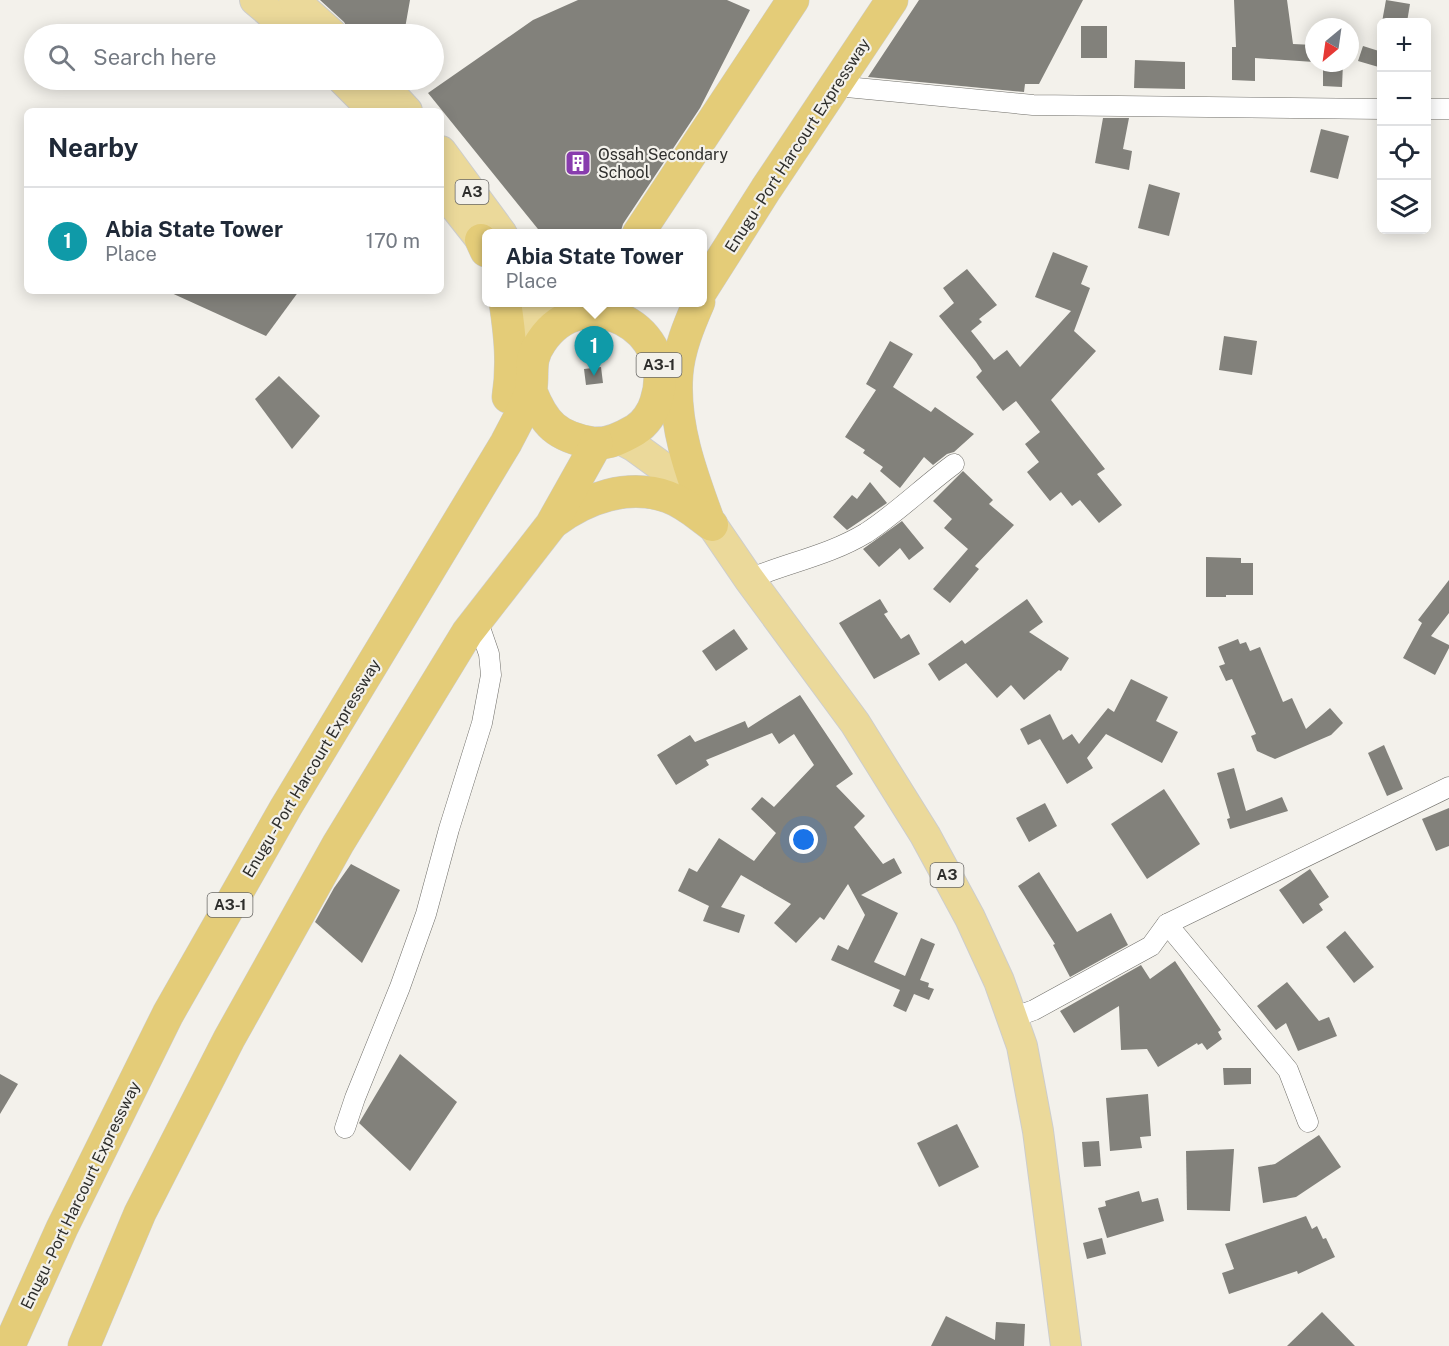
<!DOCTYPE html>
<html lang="en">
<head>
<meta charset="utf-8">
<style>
	body { margin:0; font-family:"Public Sans",sans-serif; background:#f6f6f7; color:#1f2937 }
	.controls { position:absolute; right:18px; top:18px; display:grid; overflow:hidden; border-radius:9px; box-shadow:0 3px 15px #0003 }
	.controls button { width:54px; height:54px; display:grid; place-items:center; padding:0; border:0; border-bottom:2px solid #e0e1e3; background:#fff; color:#1f2937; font:30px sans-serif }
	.compass { position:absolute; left:1305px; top:18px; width:54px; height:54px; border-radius:50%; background:#fff; box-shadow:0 3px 15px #0003; rotate:209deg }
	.you { position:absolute; left:804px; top:840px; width:21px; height:21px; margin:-15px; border:4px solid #fff; border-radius:50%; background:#1a73e8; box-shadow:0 0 0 9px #1a73e833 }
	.badge { display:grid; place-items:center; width:39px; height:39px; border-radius:50%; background:#b45309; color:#fff; font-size:20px; font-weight:700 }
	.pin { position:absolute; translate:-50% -50px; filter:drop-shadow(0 2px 3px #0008) }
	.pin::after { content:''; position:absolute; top:32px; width:21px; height:18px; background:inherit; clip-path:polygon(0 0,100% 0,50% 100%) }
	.popup { position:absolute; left:482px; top:229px; width:225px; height:78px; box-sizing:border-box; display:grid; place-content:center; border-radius:9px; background:#fff; filter:drop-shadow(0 2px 4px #0005); font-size:20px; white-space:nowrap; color:#747a83 }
	.popup b { font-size:22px; color:#1f2937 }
	.popup::after { content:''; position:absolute; left:50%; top:100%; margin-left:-12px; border:12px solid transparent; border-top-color:#fff }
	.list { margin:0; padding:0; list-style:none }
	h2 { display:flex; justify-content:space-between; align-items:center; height:78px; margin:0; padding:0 24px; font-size:26px }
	h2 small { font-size:20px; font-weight:400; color:#747a83 }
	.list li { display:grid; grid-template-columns:39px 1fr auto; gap:18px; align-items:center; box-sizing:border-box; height:108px; padding:0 24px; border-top:2px solid #e0e1e3 }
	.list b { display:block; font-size:22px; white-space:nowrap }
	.list p { margin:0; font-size:20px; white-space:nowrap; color:#747a83 }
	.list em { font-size:20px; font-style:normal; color:#747a83 }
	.icon { flex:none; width:33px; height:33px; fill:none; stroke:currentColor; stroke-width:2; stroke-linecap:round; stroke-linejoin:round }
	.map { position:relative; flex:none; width:1449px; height:1346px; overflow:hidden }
	.search { position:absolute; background:#fff; box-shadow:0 3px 15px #0003; left:24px; top:24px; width:420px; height:66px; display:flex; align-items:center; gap:15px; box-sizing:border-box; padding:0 21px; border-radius:33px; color:#747a83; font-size:22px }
	.panel { position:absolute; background:#fff; box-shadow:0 3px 15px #0003; left:24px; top:108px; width:420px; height:186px; border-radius:9px }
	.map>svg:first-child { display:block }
</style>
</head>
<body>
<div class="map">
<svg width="1449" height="1346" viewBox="0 0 1449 1346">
	<rect width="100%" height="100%" fill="#f3f1eb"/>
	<g fill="#82817b">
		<path d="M320,0H410L404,34H351L344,22Z"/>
		<path d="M578,0H727L750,10L700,108L623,224L620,234H542L428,93L533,20Z"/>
		<path d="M919,0H1083L1039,84H1025L1024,92L868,77Z"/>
		<path d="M1234,0H1287L1293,44L1314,45V62L1255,58V81L1232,80V47H1236Z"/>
		<path d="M1386,0L1410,4L1407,22H1382Z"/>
		<rect x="1081" y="26" width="26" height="32"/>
		<path d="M1363,46L1382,52V68L1358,61Z"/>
		<path d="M1135,60L1185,62V89L1134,88Z"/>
		<path d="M1323,63H1343L1342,87L1323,86Z"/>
		<path d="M1103,118H1129L1123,149L1132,151L1129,170L1095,163Z"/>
		<path d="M1321,129L1349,136L1338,179L1310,172Z"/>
		<path d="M1149,184L1180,193L1169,236L1138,228Z"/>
		<path d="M1053,252L1088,266L1081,284L1090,288L1074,331L1096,351L1051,400L1105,469L1097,474L1122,505L1099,523L1080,500L1072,506L1061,492L1050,501L1027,472L1039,462L1025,444L1040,432L1016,401L1003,411L976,377L982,371L976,362L939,316L954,303L943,288L967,269L997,305L979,319L982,322L971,331L994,360L1007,350L1020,367L1071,311L1035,297Z"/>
		<path d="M167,291H299L266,336Z"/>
		<path d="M1224,336L1257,341L1252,375L1219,370Z"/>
		<path d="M890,341L913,354L893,387L931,412L935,407L974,434L954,452L947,454L933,465L924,457L900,488L880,471L883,467L863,453L865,450L845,437L876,390L866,384Z"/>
		<path d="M601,367L603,383L586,385L584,369Z"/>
		<path d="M279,376L320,416L292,449L255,399Z"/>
		<path d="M963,471L993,500L989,504L1014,525L975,566L979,569L950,603L933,589L968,549L944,528L952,519L933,501Z"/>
		<path d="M870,482L887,503L847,530L833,517L852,495L857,499Z"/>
		<path d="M902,521L924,548L909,560L900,548L879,567L863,549Z"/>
		<path d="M1206,557L1241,558V563H1253V595H1226V597H1206Z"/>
		<path d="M1449,580V613L1431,636L1449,645V648L1435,675L1403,658L1422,623L1418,620Z"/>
		<path d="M880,599L888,612L884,614L901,639L909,634L920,654L874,679L839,623Z"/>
		<path d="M1027,599L1043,622L1029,632L1069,658L1061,671L1059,670L1024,700L1011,685L997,698L966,663L939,681L928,664L962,640L965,644Z"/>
		<path d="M734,629L748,649L716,671L702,651Z"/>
		<path d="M1238,639L1240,644L1246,642L1250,651L1260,647L1283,702L1292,698L1306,729L1330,708L1343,723L1331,735L1275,759L1257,751L1251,736L1256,734L1232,679L1226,681L1219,666L1225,664L1218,647Z"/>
		<path d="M1131,679L1168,697L1156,721L1178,732L1162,763L1106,734L1087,758L1093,768L1067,784L1040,739L1028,745L1020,729L1050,714L1063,740L1072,734L1079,744L1108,708L1114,712Z"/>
		<path d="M800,695L853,774L836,786L865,816L854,827L883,864L894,858L902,873L861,895L898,913L874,962L905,976L921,938L935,944L920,980L929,983L928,987L934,989L929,1000L914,994L906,1012L893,1006L900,990L831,960L838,945L848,950L865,915L848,884L824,920L820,917L796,943L774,923L791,904L741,875L721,907L745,915L739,933L703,921L709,906L678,891L689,868L697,872L719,838L754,861L776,833L751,809L762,797L774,807L814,765L794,734L779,744L772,733L706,760L709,765L676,785L657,755L690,735L695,742L745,721L748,728Z"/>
		<path d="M1384,745L1403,789L1387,796L1368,753Z"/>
		<path d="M1234,768L1246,811L1282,797L1288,811L1230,829L1227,819L1230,818L1217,773Z"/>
		<path d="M1164,789L1200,844L1147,879L1111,824Z"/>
		<path d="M1045,803L1057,826L1029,842L1016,818Z"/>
		<path d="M1449,808V846L1436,851L1422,819Z"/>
		<path d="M351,864L400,890L362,963L315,922L334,888Z"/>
		<path d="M1310,869L1329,897L1319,904L1323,910L1303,924L1279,890Z"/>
		<path d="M1039,872L1077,932L1111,913L1128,945L1070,977L1053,945L1055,944L1018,886Z"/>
		<path d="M1345,931L1374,967L1354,983L1326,947Z"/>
		<path d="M1175,961L1221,1030L1218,1032L1222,1039L1207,1050L1202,1043L1198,1045L1197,1043L1158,1067L1147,1049L1121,1050L1119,1006L1074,1033L1060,1011L1141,965L1150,979Z"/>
		<path d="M1287,982L1319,1021L1329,1017L1337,1036L1298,1051L1286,1023L1276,1030L1257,1006Z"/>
		<path d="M400,1054L457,1102L410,1171L359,1123Z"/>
		<path d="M1223,1068H1251V1084L1224,1085Z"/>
		<path d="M0,1074L18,1084L0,1114Z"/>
		<path d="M1148,1094L1151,1136L1140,1137L1142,1148L1110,1151L1106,1098Z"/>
		<path d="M957,1124L979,1167L939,1187L917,1143Z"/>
		<path d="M1319,1135L1341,1167L1296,1197L1263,1203L1258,1167L1275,1164Z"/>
		<path d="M1099,1141L1101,1166L1084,1167L1082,1142Z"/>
		<path d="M1234,1149L1230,1211L1187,1210L1186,1151Z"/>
		<path d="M1139,1191L1142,1202L1158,1198L1164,1221L1107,1238L1098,1208L1106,1206L1105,1201Z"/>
		<path d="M1306,1216L1312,1229L1317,1226L1323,1239L1326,1238L1335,1257L1298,1274L1297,1271L1229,1294L1222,1273L1234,1269L1225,1244Z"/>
		<path d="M1102,1238L1106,1254L1087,1259L1083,1243Z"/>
		<path d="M1322,1312L1355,1346H1287Z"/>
		<path d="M946,1316L995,1340L996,1322L1025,1324L1024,1346H931Z"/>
	</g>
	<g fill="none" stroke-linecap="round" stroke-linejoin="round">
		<g stroke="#706f6a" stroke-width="21">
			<g id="minor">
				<path d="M836,86L1033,105L1382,109"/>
				<path d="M1426,109H1449"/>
				<path d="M749,579C787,563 830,555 866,533C897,513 924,486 954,464"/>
				<path d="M1167,924L1288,1070L1308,1122"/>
				<path d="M1012,1018L1034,1010L1151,946L1167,924L1449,787"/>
				<path d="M345,1128L355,1098L400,987L426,914L449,829L482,723L491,675L489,654L477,619"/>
			</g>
		</g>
		<g stroke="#cdcdcc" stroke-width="32">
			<g id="primary">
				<path d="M255,0L295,34"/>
				<path d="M294,0L332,34"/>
				<path d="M343,80L374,111"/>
				<path d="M378,80L407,111"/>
				<path d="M441,151L502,234"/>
				<path d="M441,189L486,246"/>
				<path d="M528,302L537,324L540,343"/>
				<path d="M556,302L574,315"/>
				<path d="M620,439L635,447L668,471L708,519L749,579L855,723L925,835L970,918L999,981L1022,1046L1038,1131L1066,1346"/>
			</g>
		</g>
		<g stroke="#cdcdcc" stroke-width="33">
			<g id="trunk">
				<path d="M638,234L793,0"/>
				<path d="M481,240L486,251"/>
				<path d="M702,290L766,189L892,0"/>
				<path d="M505,302C510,335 513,364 508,397"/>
				<path d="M699,302C689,325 679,349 677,374C673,424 691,473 708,519"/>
				<path d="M554,522C586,498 628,483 668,497C685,503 698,515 712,525"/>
				<path d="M9,1346L62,1228L168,1014L286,807L506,443C512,431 529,401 531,390C534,371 528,361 541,342C583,278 680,328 656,401C653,412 645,424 635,430C623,437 608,445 593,443C557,437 544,424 531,391"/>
				<path d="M84,1346L140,1213L229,1039L338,844L467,633L551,525L597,443"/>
			</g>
		</g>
		<use href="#minor" stroke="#fff" stroke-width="20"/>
		<use href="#primary" stroke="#ebd99a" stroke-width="30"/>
		<use href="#trunk" stroke="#e4cc78" stroke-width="32"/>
	</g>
	<defs>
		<g id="building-square" transform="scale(1.35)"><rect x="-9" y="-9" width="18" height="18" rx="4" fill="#883cae" stroke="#f3f1eb"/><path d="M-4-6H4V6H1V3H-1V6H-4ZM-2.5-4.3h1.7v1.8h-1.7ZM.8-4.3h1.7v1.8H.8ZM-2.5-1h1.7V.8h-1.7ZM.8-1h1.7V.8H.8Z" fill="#fff"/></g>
	</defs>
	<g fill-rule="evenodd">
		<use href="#building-square" x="578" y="163"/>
	</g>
	<g text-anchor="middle" stroke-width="4.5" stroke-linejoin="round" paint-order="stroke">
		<g fill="#f3f1eb" stroke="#696865" stroke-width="1.5">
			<rect x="455.5" y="180" width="33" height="24" rx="4.5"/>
			<rect x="636.5" y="353" width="45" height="24" rx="4.5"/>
			<rect x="930.5" y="863" width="33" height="24" rx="4.5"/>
			<rect x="207.5" y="893" width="45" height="24" rx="4.5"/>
		</g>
		<g font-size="15" font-weight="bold" fill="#2e2e2c">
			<text x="472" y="197">A3</text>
			<text x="659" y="370">A3-1</text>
			<text x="947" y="880">A3</text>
			<text x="230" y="910">A3-1</text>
		</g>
		<g font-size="16" fill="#2e2e2c" stroke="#f3f1eb">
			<text transform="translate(797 145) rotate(-57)" y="6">Enugu - Port Harcourt Expressway</text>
			<text transform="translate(311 768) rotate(-59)" y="6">Enugu - Port Harcourt Expressway</text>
			<text transform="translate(80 1195) rotate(-64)" y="6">Enugu - Port Harcourt Expressway</text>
		</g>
		<g font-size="16" fill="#2e2e2c" stroke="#f3f1eb" text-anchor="start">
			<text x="598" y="160">Ossah Secondary<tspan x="598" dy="18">School</tspan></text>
		</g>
	</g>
</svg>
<div class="controls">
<button>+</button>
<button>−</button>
<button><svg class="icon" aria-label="locate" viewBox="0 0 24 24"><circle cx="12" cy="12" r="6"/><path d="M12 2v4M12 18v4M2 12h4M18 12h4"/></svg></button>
<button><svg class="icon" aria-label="layers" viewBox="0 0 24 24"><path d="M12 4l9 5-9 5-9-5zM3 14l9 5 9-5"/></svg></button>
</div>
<svg class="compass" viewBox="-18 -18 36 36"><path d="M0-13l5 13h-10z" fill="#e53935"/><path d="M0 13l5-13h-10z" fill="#747a83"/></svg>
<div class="you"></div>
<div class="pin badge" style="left:594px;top:376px;background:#0f9aa8">1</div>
<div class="popup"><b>Abia State Tower</b>Place</div>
<div class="search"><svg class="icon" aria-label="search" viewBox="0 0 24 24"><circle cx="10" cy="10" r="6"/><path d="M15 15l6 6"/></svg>Search here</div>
<section class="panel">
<h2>Nearby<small></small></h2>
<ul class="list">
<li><span class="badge" style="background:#0f9aa8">1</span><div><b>Abia State Tower</b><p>Place</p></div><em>170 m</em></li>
</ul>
</section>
</div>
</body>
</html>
